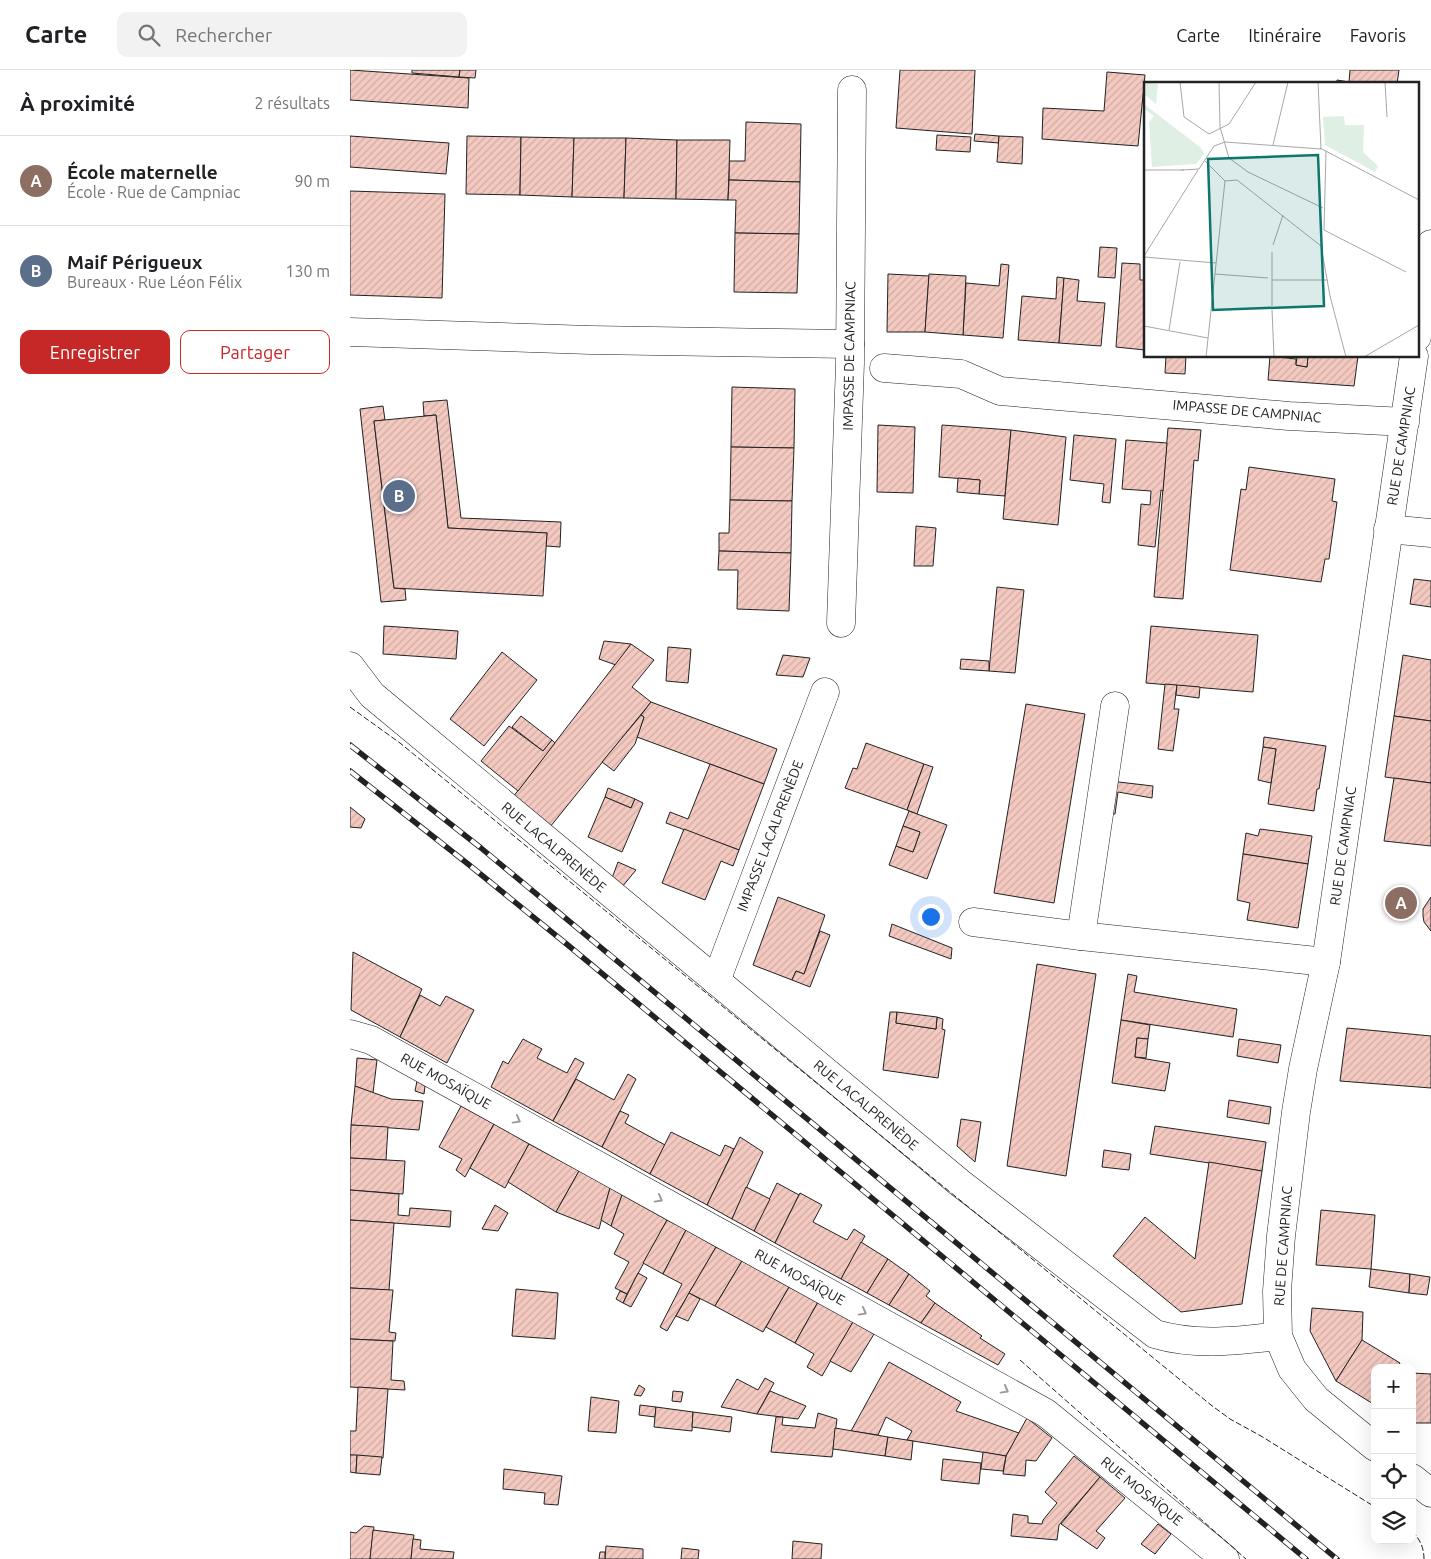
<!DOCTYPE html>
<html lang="fr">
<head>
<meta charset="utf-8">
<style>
	body { margin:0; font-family:Ubuntu,sans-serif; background:#f2f2f2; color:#202124 }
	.controls { position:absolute; right:15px; bottom:15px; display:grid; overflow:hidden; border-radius:10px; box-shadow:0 5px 20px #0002 }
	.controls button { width:45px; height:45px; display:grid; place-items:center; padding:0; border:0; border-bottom:1px solid #e0e0e0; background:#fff; color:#202124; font:25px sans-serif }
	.you { position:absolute; left:580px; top:846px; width:18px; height:18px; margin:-12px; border:4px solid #fff; border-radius:50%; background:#1a73e8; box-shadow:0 0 0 8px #1a73e833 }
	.badge { display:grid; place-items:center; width:32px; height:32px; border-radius:50%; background:#c62828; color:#fff; font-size:16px; font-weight:700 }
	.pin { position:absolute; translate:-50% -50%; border:2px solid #fff; box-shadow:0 1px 5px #0006 }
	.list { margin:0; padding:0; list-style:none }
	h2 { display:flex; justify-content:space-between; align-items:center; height:65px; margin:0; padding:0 20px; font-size:21px }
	h2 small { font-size:16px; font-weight:400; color:#757577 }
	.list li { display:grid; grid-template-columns:32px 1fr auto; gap:15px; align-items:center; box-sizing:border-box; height:90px; padding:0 20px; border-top:1px solid #e0e0e0 }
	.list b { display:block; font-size:19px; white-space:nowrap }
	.list p { margin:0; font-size:16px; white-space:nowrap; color:#757577 }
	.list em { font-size:16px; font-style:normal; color:#757577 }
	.actions { display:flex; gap:10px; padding:15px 20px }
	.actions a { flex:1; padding:11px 0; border:1px solid #c62828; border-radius:10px; text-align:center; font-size:18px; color:#c62828 }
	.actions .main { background:#c62828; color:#fff }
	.icon { flex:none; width:28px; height:28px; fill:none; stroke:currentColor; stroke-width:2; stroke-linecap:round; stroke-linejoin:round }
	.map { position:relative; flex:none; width:1081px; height:1489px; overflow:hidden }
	header { display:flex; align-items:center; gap:30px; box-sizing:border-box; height:70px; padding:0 25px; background:#fff; border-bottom:1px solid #e0e0e0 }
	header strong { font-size:24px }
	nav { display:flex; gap:28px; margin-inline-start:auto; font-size:18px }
	.search { width:350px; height:45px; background:#f2f2f2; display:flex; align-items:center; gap:12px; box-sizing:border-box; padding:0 18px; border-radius:10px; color:#757577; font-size:19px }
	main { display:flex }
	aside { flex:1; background:#fff }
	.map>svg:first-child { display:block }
</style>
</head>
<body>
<header>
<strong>Carte</strong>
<div class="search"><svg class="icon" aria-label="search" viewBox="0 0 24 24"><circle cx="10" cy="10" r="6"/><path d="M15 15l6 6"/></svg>Rechercher</div>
<nav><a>Carte</a><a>Itinéraire</a><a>Favoris</a></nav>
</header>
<main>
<aside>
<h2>À proximité<small>2 résultats</small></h2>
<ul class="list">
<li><span class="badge" style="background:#8d6e63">A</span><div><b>École maternelle</b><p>École · Rue de Campniac</p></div><em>90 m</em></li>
<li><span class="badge" style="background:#5c6f8a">B</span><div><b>Maif Périgueux</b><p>Bureaux · Rue Léon Félix</p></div><em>130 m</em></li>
</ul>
<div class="actions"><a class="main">Enregistrer</a><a>Partager</a></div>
</aside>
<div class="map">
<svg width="1081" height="1489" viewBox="0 0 1081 1489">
	<defs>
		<pattern id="building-hatch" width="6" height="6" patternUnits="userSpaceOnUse" patternTransform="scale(1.25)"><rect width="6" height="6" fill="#f3c9c0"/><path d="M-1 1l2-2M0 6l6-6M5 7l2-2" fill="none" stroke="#d0aca5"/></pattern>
	</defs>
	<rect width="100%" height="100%" fill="#fff"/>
	<g fill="url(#building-hatch)" stroke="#222">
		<path d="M0,0L119,8L118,38L0,30Z"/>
		<path d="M62,0H110L109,7L62,3Z"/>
		<path d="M110,0H126L125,8L109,7Z"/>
		<path d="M550,0H625L622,64L546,58Z"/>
		<path d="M1000,0H1049L1047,14H987V10L999,12Z"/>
		<path d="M757,2L795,5L788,76L692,69L693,38L754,41Z"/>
		<path d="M396,52L451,54L450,112L379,110V91H395Z"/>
		<path d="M625,64L649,66V73L624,71Z"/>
		<path d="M587,65L621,67L620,82L586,80Z"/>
		<path d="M0,66L99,73L96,104L0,97Z"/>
		<path d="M117,66L171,67L170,125L116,124Z"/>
		<path d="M649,66L673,67L672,94L647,92Z"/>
		<path d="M171,67L224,68L222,127L170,125Z"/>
		<path d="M224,68H276L274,128L222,127Z"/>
		<path d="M276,68L327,70L326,129L274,128Z"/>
		<path d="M327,70H380L378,130L326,129Z"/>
		<path d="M379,110L450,112L449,164L385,163L386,130H378Z"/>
		<path d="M0,121L95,124L92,228L0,225Z"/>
		<path d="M385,163L449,164L447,223L384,222Z"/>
		<path d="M750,177L767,178L765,208L748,207Z"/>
		<path d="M772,193L790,194V210H795V280L766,277Z"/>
		<path d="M651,194L659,195L653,268L613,265L616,213L649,216Z"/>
		<path d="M538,204L579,206L575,262H537Z"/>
		<path d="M579,204L616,206L613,265L575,262Z"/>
		<path d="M707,207L714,208L709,273L668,270L672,226L706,229Z"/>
		<path d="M714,208L729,210L727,231L755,233L751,276L709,273Z"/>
		<path d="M816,286H836L835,304L815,303Z"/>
		<path d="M920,286L946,289V295L957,297L958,286H1008L1004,316L918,310Z"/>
		<path d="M947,286H958L957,297L946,295Z"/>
		<path d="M382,317L445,319L444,378L381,377Z"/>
		<path d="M97,330L111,448L211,452L210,477L196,476L197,463L98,458L86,345L74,346L73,332Z"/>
		<path d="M33,336L35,350L24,351L44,518L55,519L56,530L31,532L10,339Z"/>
		<path d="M86,345L98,458L197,463L193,526L44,518L24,351Z"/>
		<path d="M528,355L565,357L563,423L527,422Z"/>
		<path d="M592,355L661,360L655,426L629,424L630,410L589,407Z"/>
		<path d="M818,358L851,360L848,391L844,390L833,529L804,527Z"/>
		<path d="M661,360L716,367L708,455L653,449Z"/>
		<path d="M724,365L766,369L760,433L752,432L754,414L720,410Z"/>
		<path d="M776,370L817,373L813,421L811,420L805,477L788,475L791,434L800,435L801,421L772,419Z"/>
		<path d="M381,377L444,378L442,431L380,430Z"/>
		<path d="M899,397L985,409L982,431L987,432L979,489H975L971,512L880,500L891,419L896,420Z"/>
		<path d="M608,408L630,410L629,424L607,422Z"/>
		<path d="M380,430L442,431L441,483L369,481V463H379Z"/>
		<path d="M566,456L586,458L583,496H564Z"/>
		<path d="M369,481L441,483L439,541L387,539L388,500H368Z"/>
		<path d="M1064,509L1081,511V537L1060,534Z"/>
		<path d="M647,517L674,520L665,603L639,601Z"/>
		<path d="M34,556L108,561L106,589L33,584Z"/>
		<path d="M801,556L908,565L903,622L796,613Z"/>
		<path d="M254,571L281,574L266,595L249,589Z"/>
		<path d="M281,574L304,590L282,617L301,632L200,757L163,727Z"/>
		<path d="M318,577L341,579L338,613L316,611Z"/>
		<path d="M152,582L187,610L134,676L100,649Z"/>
		<path d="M433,585L460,588L453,607L426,605Z"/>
		<path d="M1053,585L1081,590V651L1044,646Z"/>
		<path d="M611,589L639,591V601L610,599Z"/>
		<path d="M815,614L827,615L824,639H829L823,681L808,679Z"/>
		<path d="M827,615L850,617L849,628L826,625Z"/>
		<path d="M301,632L427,679L414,714L287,667L294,647L291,645Z"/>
		<path d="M676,634L735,644L704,833L644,823Z"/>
		<path d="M291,645L294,647L285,674L264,701L252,692Z"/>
		<path d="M171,646L202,670L193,681L162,657Z"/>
		<path d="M1044,646L1081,651V713L1035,707Z"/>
		<path d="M159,656L193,681L202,670L205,673L168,721L131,691Z"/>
		<path d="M914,667L976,676L969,719H967L964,741L918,734L926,679L913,677Z"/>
		<path d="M516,673L574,694L557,740L495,718L503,698L507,699Z"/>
		<path d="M913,677L926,679L921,713L908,710Z"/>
		<path d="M360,694L414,714L389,780L316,753L320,742L338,749Z"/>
		<path d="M574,694L583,697L567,744L557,740Z"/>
		<path d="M1044,708L1081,713V776L1034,771Z"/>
		<path d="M760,711L803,716L802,728L768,722L765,744H756Z"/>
		<path d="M258,718L285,729L281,738L255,727Z"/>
		<path d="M255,727L281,738L285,729L293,733L272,782L238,767Z"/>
		<path d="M0,737L15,749L11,758L0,757Z"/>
		<path d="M559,741L597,755L577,809L539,795L546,776L563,782L570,762L553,756Z"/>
		<path d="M553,756L570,762L563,782L546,776Z"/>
		<path d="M334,759L389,780L383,796L371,791L355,830L312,813Z"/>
		<path d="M910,759L962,766L958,794L893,784L896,763L908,766Z"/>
		<path d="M893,784L958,794L948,858L897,850L900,833L887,830Z"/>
		<path d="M268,792L286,800L272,817L262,808Z"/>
		<path d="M428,827L475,845L454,904L446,901L442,910L403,895Z"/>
		<path d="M1081,827V861L1074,852L1073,846V839Z"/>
		<path d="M542,854L602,878L601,889L539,866Z"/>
		<path d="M470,861L480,865L460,917L442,910L446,901L454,904Z"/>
		<path d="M3,882L72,919L50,967L1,940Z"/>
		<path d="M687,894L746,904L716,1106L657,1096Z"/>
		<path d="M778,904L787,906L784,922L887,939L883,967L771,950Z"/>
		<path d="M70,925L90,936L96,926L124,940L97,993L50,967Z"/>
		<path d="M540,942H547L546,953L586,959L587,947L593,949L592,959L595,960L588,1008L533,1000Z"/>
		<path d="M547,942L587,947L586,959L546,953Z"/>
		<path d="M771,950L800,955L798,969L787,968L785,987L820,993L815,1021L762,1013Z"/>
		<path d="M997,958L1081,966V1018L990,1011Z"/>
		<path d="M787,968L798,969L796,988L785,987Z"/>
		<path d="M173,969L192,979L187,988L217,1003L225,988L234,993L203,1051L141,1017L153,991L158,994Z"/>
		<path d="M889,969L931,975L928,993L887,986Z"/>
		<path d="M7,988L27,990L23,1023L5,1016Z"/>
		<path d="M278,1004L286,1009L252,1077L203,1051L226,1009L264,1030Z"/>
		<path d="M67,1011L75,1016L74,1024L65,1021Z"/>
		<path d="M5,1016L41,1029L73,1031L69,1060L1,1055Z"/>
		<path d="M879,1030L921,1037L919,1054L877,1047Z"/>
		<path d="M111,1036L144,1054L115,1107L106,1100L112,1089L89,1077Z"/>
		<path d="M270,1041L279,1045L275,1053L315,1075L300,1104L252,1077Z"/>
		<path d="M611,1049L631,1052L625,1092L607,1076Z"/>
		<path d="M144,1054L179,1074L155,1118L120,1098Z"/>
		<path d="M1,1055L38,1057L36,1090L0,1088Z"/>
		<path d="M805,1056L916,1072L912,1101L800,1084Z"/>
		<path d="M321,1062L370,1086L375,1075L384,1079L357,1135L300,1104Z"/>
		<path d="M390,1067L413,1082L382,1149L357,1135Z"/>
		<path d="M179,1074L229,1101L206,1142L158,1112Z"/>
		<path d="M754,1080L781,1084L779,1100L752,1097Z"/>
		<path d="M0,1088L55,1091L53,1124L0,1120Z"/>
		<path d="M859,1092L912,1101L892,1234L831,1242L763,1186L795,1147L845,1189Z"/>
		<path d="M229,1101L260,1118L249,1159L206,1142Z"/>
		<path d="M427,1113L449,1125L425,1173L404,1161Z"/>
		<path d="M396,1117L420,1129L404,1161L382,1149Z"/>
		<path d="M260,1118L272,1125L261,1156L251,1150Z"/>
		<path d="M0,1120L49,1124L48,1145L59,1146L60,1138L101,1141L100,1157L0,1150Z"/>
		<path d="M450,1123L472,1135L463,1152L497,1170L504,1159L515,1166L491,1209L425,1173Z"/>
		<path d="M272,1125L317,1150L277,1224L265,1218L279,1192L264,1184L274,1164L261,1156Z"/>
		<path d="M145,1135L158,1143L148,1161L132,1159Z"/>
		<path d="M971,1140L1025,1145L1021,1199L966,1195Z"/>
		<path d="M0,1150L44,1153L39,1220L0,1218Z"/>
		<path d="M317,1150L336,1160L313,1204L293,1193Z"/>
		<path d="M336,1160L366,1177L317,1261L310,1257L332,1214L313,1204Z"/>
		<path d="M511,1172L538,1189L517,1223L491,1209Z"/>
		<path d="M366,1177L392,1191L365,1236L339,1223Z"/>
		<path d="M538,1189L559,1204L539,1235L517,1223Z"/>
		<path d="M392,1191L439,1217L413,1262L365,1236Z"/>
		<path d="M1021,1199L1060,1204L1059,1223L1019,1217Z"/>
		<path d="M288,1203L297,1208L281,1237L273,1233Z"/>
		<path d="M559,1204L580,1221L576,1226L585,1233L571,1253L539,1235Z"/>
		<path d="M1060,1204L1080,1207L1077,1225L1059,1223Z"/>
		<path d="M439,1217L468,1232L445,1273L416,1257Z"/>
		<path d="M0,1218L43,1220L39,1262L46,1263L45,1271L0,1269Z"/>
		<path d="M166,1219L208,1223L205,1269L162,1266Z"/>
		<path d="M270,1221L277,1224L273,1233L266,1229Z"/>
		<path d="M339,1223L350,1229L338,1251L326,1246Z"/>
		<path d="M468,1232L503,1252L472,1306L457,1297L464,1284L445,1273Z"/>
		<path d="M585,1233L632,1266L630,1268L655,1284L648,1295L571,1253Z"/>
		<path d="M962,1238L1013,1242L1012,1270L986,1311L960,1261Z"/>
		<path d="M503,1252L524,1264L501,1302L480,1291Z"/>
		<path d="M0,1269L43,1271L41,1310L54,1311L55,1320L0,1317Z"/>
		<path d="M1012,1270L1050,1293L1047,1298H1025V1335L986,1311Z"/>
		<path d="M539,1292L611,1332L606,1341L669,1363L656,1386L557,1370L562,1361L536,1347L528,1365L501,1361Z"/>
		<path d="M1062,1303L1081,1304V1353H1062Z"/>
		<path d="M415,1308L424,1313L407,1344L371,1337L387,1309L408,1320Z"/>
		<path d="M289,1315L295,1319L291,1326L284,1325Z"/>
		<path d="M8,1317L38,1319L33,1388L0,1385V1361H6Z"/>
		<path d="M323,1321L333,1322L331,1332L322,1331Z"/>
		<path d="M420,1321L456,1336L448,1349L407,1344Z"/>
		<path d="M241,1327L269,1331L266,1363L238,1361Z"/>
		<path d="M290,1335L306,1337L305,1347L289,1345Z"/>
		<path d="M306,1337L343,1342L342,1361L304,1357Z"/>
		<path d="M343,1342L382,1347L380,1362L342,1357Z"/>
		<path d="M468,1343L487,1349L482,1387L421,1382L426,1347H433L432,1355L465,1358Z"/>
		<path d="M677,1348L702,1368L686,1391L676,1390L675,1406L653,1404L656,1386Z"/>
		<path d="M485,1358L538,1367L535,1386L483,1379Z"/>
		<path d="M538,1367L563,1371L561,1390L535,1386Z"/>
		<path d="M633,1382L656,1386L653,1401L631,1399Z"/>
		<path d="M0,1385H7L6,1403L0,1402Z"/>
		<path d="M7,1385L32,1387L30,1405L6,1403Z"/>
		<path d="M724,1386L750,1407L709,1455L707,1470L661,1466L663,1444L678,1446V1453L692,1454L693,1450L707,1433L695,1422Z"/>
		<path d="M593,1389L631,1393L629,1414L591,1410Z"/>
		<path d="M154,1399L212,1406L208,1435L194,1434L195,1423L153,1419Z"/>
		<path d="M750,1407L775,1428L746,1461L755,1468L747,1479L711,1454Z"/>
		<path d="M808,1454L821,1464L805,1484L791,1474Z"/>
		<path d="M14,1456L24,1457L20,1489H0V1462L6,1463Z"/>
		<path d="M23,1460L64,1465L61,1489H20Z"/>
		<path d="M63,1469L71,1470L70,1479L104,1482L103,1489H61Z"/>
		<path d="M443,1471L472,1474L471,1489H442Z"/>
		<path d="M256,1476L293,1479V1489H255Z"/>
		<path d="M332,1478L349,1480L348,1489H331Z"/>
		<path d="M250,1482H255V1489H249Z"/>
	</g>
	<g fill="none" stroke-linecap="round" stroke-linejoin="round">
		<g stroke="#222" stroke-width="29">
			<g id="minor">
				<path d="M0,262L240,270L500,274"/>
				<path d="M1067,267L1081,174"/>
				<path d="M534,298L611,304L650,321L939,346L1055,352"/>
				<path d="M1038,459L1081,463"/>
				<path d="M491,553L500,293L502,20"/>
				<path d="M0,596L22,625L610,1113L805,1264C845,1276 888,1271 928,1266"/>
				<path d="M623,852L731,866L976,892"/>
				<path d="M731,866L765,636"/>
				<path d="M366,911L475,622"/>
				<path d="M0,964L21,970L696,1343L875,1489"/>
				<path d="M1025,1377L966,1329L942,1299L928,1266L927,1221L931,1166L946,1042L953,999L976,892L1064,286"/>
				<path d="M1062,1408L1081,1423"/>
			</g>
		</g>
		<use href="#minor" stroke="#fff" stroke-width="28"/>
		<g stroke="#222" stroke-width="5.5">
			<g id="rail">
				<path d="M0,675L131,778L987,1489"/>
				<path d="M0,701L118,794L219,876L956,1489"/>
			</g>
		</g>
		<use href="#rail" stroke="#fff" stroke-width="4" stroke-dasharray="11" stroke-linecap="butt"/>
		<g stroke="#222" stroke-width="1" stroke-dasharray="6 2.5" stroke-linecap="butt">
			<path d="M0,637L50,673L861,1335L880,1349L911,1366L1025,1437"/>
			<path d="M670,1290L896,1489"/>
			<path d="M1062,1461C1070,1469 1074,1478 1074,1489"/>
		</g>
	</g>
	<defs><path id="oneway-chevron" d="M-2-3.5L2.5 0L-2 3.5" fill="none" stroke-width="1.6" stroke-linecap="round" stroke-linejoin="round" transform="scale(1.25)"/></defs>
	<g stroke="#9c9c9c">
		<use href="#oneway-chevron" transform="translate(167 1050) rotate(29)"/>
		<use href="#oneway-chevron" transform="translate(309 1129) rotate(29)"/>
		<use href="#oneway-chevron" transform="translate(513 1242) rotate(29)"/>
		<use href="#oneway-chevron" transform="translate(655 1320) rotate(29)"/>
	</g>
	<g text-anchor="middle" stroke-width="4" stroke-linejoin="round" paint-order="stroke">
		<g font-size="14" fill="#222" stroke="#fff">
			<text transform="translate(499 286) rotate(-89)" y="5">IMPASSE DE CAMPNIAC</text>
			<text transform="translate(897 341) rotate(5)" y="5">IMPASSE DE CAMPNIAC</text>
			<text transform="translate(1051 376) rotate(-81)" y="5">RUE DE CAMPNIAC</text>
			<text transform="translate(420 766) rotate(-69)" y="5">IMPASSE LACALPRENÈDE</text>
			<text transform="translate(993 776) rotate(-82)" y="5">RUE DE CAMPNIAC</text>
			<text transform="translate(204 777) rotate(40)" y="5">RUE LACALPRENÈDE</text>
			<text transform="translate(96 1011) rotate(29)" y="5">RUE MOSAÏQUE</text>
			<text transform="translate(516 1035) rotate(40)" y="5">RUE LACALPRENÈDE</text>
			<text transform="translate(933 1176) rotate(-86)" y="5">RUE DE CAMPNIAC</text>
			<text transform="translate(450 1207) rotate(29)" y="5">RUE MOSAÏQUE</text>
			<text transform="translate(792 1421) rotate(39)" y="5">RUE MOSAÏQUE</text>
		</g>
	</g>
	<g transform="translate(794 12)">
		<rect width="275" height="275" fill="#fff"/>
		<path d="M0,0L14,2L12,22L0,12ZM0,22L57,66L60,72L52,82L8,85L5,40L10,34L0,27ZM200,34L201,43H220L219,70L234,84L231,90L181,63L179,35Z" fill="#e0efe3"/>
		<path d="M199,43L217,53L219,63L211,71L226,79L225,82L181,59L183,56L188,58L189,49Z" fill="#e0efe3"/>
		<path fill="none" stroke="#a7a7a7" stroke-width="1" d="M36,0L40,35L65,52L85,42L112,0M75,0L76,45L85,76L104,90L179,126M174,0L177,67M241,0L243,35M129,63L144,0M176,66L275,118M182,69L180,148L262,190M60,78L81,99M0,88H40M37,88L55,87L70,64L81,60L177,67M81,99L93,98L177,164L186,214L202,275M129,163L139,133M128,170V224M0,174L54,88M0,175L72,181M71,192L124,196M128,198H184M128,228L130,275M0,244L64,256M25,248L36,180M62,275L81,99M220,275L275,243"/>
		<path fill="#0f766e" fill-opacity="0.15" stroke="#0f766e" stroke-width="2.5" d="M174,73L180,224L69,228L64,77Z"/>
		<rect width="275" height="275" fill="none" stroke="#222" stroke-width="2.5"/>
	</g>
</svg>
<div class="controls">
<button>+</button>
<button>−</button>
<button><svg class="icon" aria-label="locate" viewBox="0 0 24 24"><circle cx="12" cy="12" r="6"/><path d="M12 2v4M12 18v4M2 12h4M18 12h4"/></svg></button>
<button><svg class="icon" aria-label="layers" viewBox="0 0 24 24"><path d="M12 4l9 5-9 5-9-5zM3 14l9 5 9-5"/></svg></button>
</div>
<div class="you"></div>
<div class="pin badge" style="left:1051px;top:833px;background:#8d6e63">A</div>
<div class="pin badge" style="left:49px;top:426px;background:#5c6f8a">B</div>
</div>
</main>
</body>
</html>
